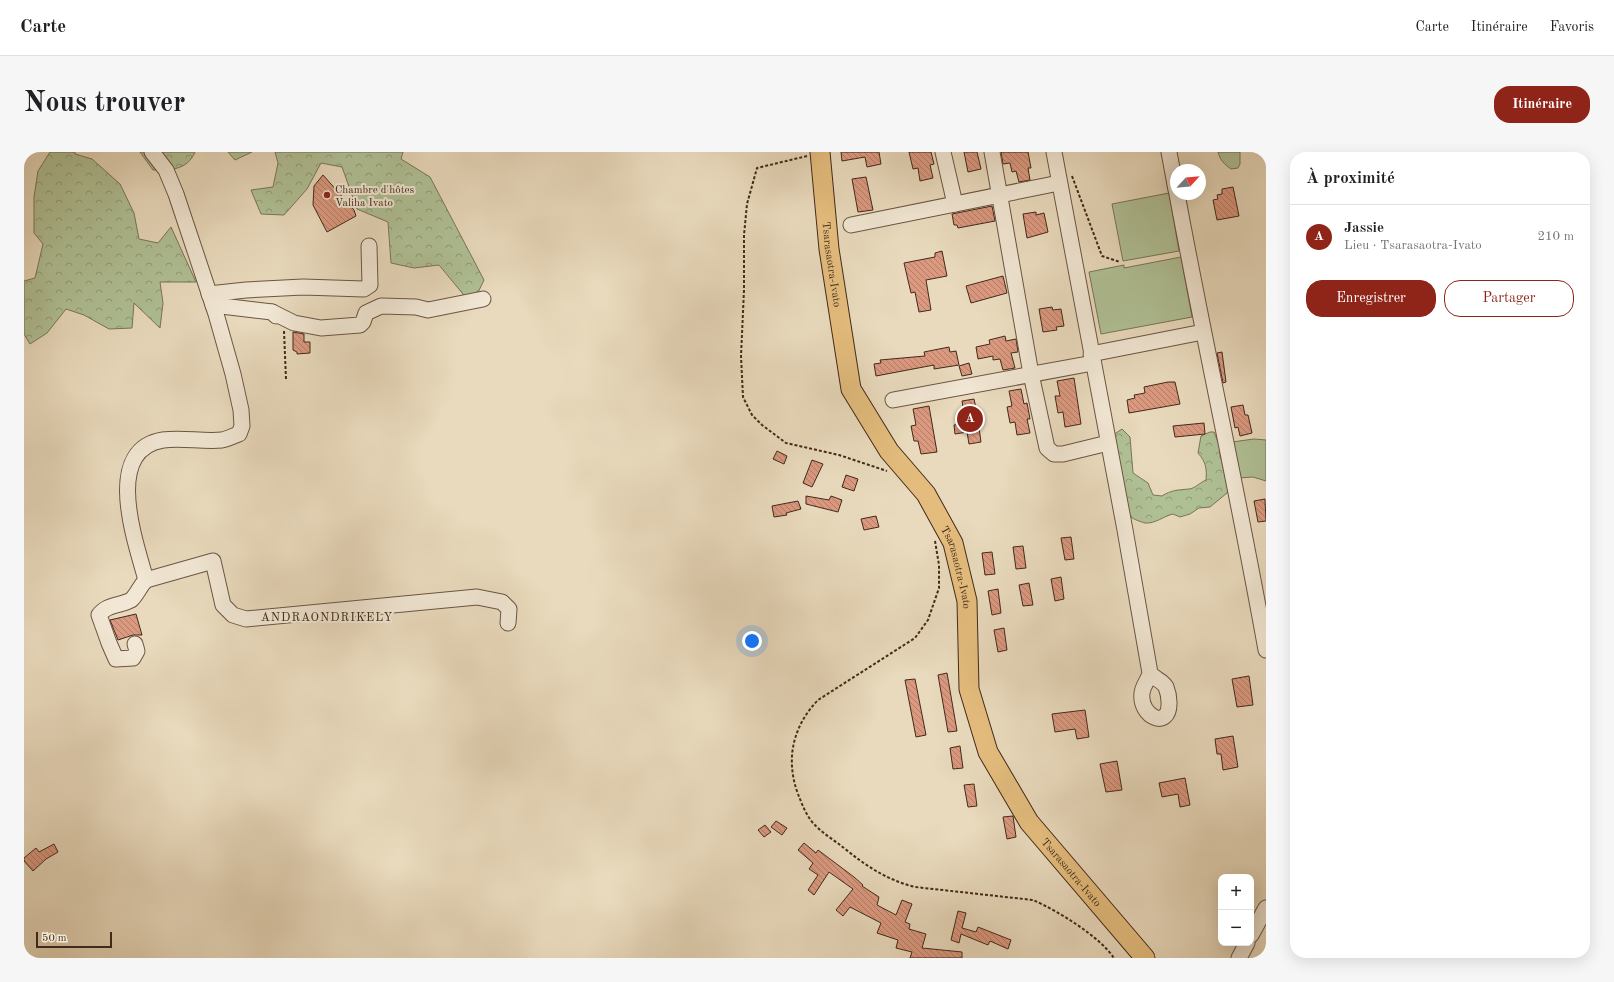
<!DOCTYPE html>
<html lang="fr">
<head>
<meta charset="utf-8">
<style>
	body { margin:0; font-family:"Old Standard TT",serif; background:#f6f6f6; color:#202124 }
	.controls { position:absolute; right:12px; bottom:12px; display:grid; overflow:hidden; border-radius:8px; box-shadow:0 4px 16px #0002 }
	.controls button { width:36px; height:36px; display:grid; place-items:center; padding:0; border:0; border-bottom:1px solid #e0e0e0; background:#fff; color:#202124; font:20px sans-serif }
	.compass { position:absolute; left:1146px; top:12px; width:36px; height:36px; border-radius:50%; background:#fff; box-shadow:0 4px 16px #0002; rotate:64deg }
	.scale { position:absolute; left:12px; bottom:10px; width:76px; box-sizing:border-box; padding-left:4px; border:2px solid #42291a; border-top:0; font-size:11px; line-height:14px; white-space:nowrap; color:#42291a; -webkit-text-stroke:3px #f1e7d4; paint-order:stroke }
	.you { position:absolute; left:728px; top:489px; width:14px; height:14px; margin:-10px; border:3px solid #fff; border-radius:50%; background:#1a73e8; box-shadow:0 0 0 6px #1a73e833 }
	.badge { display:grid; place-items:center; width:26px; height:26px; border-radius:50%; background:#8f2418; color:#fff; font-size:13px; font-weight:700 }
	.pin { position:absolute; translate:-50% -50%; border:2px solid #fff; box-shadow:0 1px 4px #0006 }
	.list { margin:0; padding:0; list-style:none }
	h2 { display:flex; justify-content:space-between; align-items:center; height:52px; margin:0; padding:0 16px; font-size:17px }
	h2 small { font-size:13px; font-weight:400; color:#757577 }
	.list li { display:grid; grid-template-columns:26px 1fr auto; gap:12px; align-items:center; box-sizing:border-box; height:64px; padding:0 16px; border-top:1px solid #e0e0e0 }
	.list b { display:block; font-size:15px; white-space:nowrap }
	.list p { margin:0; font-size:13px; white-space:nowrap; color:#757577 }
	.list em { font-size:13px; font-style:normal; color:#757577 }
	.actions { display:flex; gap:8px; padding:12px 16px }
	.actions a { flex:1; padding:9px 0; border:1px solid #8f2418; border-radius:16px; text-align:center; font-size:14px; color:#8f2418 }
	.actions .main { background:#8f2418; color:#fff }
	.map { position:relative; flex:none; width:1242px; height:806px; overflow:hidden; border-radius:16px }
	header { display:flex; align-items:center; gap:24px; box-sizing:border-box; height:56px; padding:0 20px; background:#fff; border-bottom:1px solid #e0e0e0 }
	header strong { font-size:19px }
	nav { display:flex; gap:22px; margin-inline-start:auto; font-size:14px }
	.intro { display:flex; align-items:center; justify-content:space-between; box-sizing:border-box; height:96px; padding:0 24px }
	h1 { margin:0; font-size:28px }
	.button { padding:10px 18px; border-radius:16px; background:#8f2418; color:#fff; font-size:14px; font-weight:700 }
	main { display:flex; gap:24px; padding:0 24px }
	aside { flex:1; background:#fff; border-radius:16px; box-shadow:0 4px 16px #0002 }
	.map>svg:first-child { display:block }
</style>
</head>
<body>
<header>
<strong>Carte</strong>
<nav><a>Carte</a><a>Itinéraire</a><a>Favoris</a></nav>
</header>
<div class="intro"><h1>Nous trouver</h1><a class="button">Itinéraire</a></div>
<main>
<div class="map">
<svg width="1242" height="806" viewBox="0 0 1242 806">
	<defs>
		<pattern id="forest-crowns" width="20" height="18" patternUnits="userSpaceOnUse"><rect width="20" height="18" fill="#b0c196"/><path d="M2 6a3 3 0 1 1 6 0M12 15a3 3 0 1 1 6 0" fill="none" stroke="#919d7a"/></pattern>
		<pattern id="building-back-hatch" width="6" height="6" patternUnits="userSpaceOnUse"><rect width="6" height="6" fill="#db9980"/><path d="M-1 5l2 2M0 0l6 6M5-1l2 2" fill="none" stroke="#b37d68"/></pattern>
	</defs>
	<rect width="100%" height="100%" fill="#e9dabd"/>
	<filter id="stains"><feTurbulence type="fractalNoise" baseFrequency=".005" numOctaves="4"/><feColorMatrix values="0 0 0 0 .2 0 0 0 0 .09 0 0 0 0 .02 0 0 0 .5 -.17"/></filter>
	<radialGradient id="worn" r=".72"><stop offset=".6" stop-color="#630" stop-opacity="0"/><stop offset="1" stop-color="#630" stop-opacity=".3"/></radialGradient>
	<g fill="#b0c196" stroke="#797558">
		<path d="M1194,0H1216V12L1214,16L1207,17C1200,12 1196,8 1194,0Z"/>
		<path d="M1145,41L1155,99L1099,109L1088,52Z"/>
		<path d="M1157,105L1168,165L1077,182L1065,120L1100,113V116Z"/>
		<path d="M1230,287L1242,288V329L1229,325L1215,326L1208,290Z"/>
	</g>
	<g fill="url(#forest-crowns)" stroke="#797558">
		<path d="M26,0H51V2L68,7L96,32L110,61L115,87L134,91L147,75L172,130H136L139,151L136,176L110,151L108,176L85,177L60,163L42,157L23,181L6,192L0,182V129L11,126L19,92L10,81V45L14,19Z"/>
		<path d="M116,0H171C163,19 145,18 129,18Z"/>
		<path d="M204,0H228L211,8Z"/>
		<path d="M251,0H379L377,7L406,25L460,128L448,153L415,113L390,116L367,111L364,70L333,57L318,15L297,11L283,37L260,63L237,62L227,38L249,35L254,11Z"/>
		<path d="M1098,277L1106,285L1109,321L1124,331L1129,343L1138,344C1147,338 1154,338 1165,337C1170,337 1177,330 1182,328C1183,317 1182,310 1174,301L1177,284L1186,280H1190L1196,295V305L1203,319L1206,334L1203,341L1186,355L1175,356L1166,362L1156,365L1149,362C1140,364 1131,372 1121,371C1117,370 1109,367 1107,365C1095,351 1092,302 1089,283Z"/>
	</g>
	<g fill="url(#building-back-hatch)" stroke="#42291a">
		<path d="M817,0H855L857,12L843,15L841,5L818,9Z"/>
		<path d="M885,0H907L910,12L906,13L909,26L896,29L894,16L889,17Z"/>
		<path d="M940,0H953L957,17L944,20Z"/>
		<path d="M977,0H1004L1007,16H1004L1006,28L995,30L992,19L988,20L986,11L979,12Z"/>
		<path d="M299,23L330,58L332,64L303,80L289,53L290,34Z"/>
		<path d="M842,25L849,58L834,60L828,27Z"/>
		<path d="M1209,35L1215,64L1193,68L1189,48L1194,47L1193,43L1198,42V37Z"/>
		<path d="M968,54L971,69L934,76L933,73H930L928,62Z"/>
		<path d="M1012,60V63L1020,61L1024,80L1003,86L999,62Z"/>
		<path d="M918,99L923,124L902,128L907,158L895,160L891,140L887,141L880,111L911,105V101Z"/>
		<path d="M979,124L983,141L947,151L942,134Z"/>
		<path d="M1028,155L1029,158L1037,157L1040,174L1032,175L1033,178L1019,180L1015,157Z"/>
		<path d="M269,180L280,182V190H286V201L273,202V200L269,198Z"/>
		<path d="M981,184L982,189L992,187L994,200L987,201L991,216L979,218L976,207L969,208V204L954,207L952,195L966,192L965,188Z"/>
		<path d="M925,195L926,200L932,199L935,213L910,217V213L852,224L850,212L857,211L856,208L901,204L900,200Z"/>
		<path d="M1198,200L1202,230L1199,231L1193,201Z"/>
		<path d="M945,211L948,222L938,224L935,214Z"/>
		<path d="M1050,226L1057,272L1041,275L1039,260L1034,261L1031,244H1036L1033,229Z"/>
		<path d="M1144,230H1151L1156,252L1105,261L1103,248L1111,246L1110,243L1121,241L1120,235Z"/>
		<path d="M997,237L1000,252L1003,251L1006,267H1003L1006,281L993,283L991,270L986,271L983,255L988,254L985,239Z"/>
		<path d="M950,247L953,261H956L958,275L955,276L957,290L945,292L943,280L931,282L930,273L937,272L935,263L940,262L938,249Z"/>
		<path d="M1219,253L1221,263H1224L1228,281L1216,284L1214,275L1211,276L1207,255Z"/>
		<path d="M905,254L913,300L897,302L894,289H890L887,274L892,273L889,257Z"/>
		<path d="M1180,271L1181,282L1151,285L1149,274Z"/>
		<path d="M753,299L763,304L760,312L749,307Z"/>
		<path d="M788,308L799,312L788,335L779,331Z"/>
		<path d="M822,323L834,327L830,339L818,335Z"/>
		<path d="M782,344L805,348L807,344L818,348L814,360L782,352Z"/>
		<path d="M1241,347L1242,369L1234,370L1230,349Z"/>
		<path d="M774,349L777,357L762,361L763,363L750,365L748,354Z"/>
		<path d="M852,364L855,375L840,378L837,367Z"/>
		<path d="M1047,385L1050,407L1041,408L1037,386Z"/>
		<path d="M999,394L1002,416L992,417L989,395Z"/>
		<path d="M968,400L971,422L961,423L958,401Z"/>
		<path d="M1037,425L1040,447L1031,449L1027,427Z"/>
		<path d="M1005,431L1009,453L999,454L995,433Z"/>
		<path d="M974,437L977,461L968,463L964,439Z"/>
		<path d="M112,462L118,483H109L94,488L86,468Z"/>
		<path d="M980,476L983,498L974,500L970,478Z"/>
		<path d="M923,521L933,579L924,580L914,523Z"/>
		<path d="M1225,524L1229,553L1213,555L1208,527Z"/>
		<path d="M891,527L902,583L892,585L881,528Z"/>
		<path d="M1061,558L1065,585L1053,587L1051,577L1031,580L1028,562Z"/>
		<path d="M1209,584L1214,615L1199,618L1197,602H1193L1191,587Z"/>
		<path d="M936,594L939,616L929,617L926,596Z"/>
		<path d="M1093,609L1098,638L1082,640L1076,612Z"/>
		<path d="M1161,626L1166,653L1156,655L1154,642L1138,645L1135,631Z"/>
		<path d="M950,632L953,654L944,655L940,633Z"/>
		<path d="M989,664L992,685L983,687L979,665Z"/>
		<path d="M752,669L763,676L758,683L747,675Z"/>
		<path d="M741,673L747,680L740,685L734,678Z"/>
		<path d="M780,691L792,701L794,698L830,725L839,733L838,734L855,745L853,753L872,763L878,748L888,752L881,770L886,772L885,777L902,782L898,796L938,800V806H886L888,800L872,796L874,788L853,781L857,771L826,755L819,764L812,758L829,737L805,720L790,743L784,738L794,723L785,717L789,711L774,698Z"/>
		<path d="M30,692L34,700L22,707L9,719L0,709V706L12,696L15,700Z"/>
		<path d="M934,759L942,761L938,776L952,780L954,775L987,788L984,797L966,789L964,793L937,782L935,791L927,788Z"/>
	</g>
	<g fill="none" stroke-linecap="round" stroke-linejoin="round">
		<g stroke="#6c5543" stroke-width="17">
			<g id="minor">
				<path d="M128,0L142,18L152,42L192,162L209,222L217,258L218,274L215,282C209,284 203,287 198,288C178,290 158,285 139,288C78,298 112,391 122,428L189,409L199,453L209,463L222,467L453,445L478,450L485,457L484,471"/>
				<path d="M919,0L931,52"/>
				<path d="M968,0L1007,222L1023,296L1030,302H1039L1084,291"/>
				<path d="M1030,0L1101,378L1126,521C1124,529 1119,533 1118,541C1115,565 1146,579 1145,550C1145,545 1144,540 1142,535C1138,528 1130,527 1126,521"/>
				<path d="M1145,0L1152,38"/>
				<path d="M1153,42C1181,194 1215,346 1242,498"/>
				<path d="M827,73L1035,31"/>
				<path d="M185,142L222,138L279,135L340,137L346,133L345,94"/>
				<path d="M189,153L248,160L252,164"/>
				<path d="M248,160L270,171L297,176L336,173L339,170L342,161L357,154L392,155L404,158L459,147"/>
				<path d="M1067,202L1179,180"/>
				<path d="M869,248L1069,211"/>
				<path d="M111,492L113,499L109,506L92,507L85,491L75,463C83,452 96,454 107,448C112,444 116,434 122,428"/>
				<path d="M1227,783L1242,756"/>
				<path d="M1215,806L1223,791"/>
			</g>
		</g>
		<g stroke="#42291a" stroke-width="21">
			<g id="major">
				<path id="s1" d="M796,0L805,97L827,237L865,299L902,342L929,391L943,449L945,537L964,600L1005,670L1121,806"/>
			</g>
		</g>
		<g stroke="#42291a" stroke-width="2" stroke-dasharray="3 2" stroke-linecap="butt">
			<path d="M783,4L733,16L723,52L720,83V138L717,204L719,245L728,263L738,273L762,291L815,303L863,319"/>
			<path d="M1048,24L1078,104L1096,110"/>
			<path d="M260,179L262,227"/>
			<path d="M911,389L915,413V436L904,468L891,486L794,548C769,574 761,607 774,642C778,652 782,663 789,671C798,681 810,688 820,696C842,714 863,728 891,735L1009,748C1034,759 1075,784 1090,806"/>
		</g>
		<use href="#minor" stroke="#f1e7d4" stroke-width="15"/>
		<use href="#major" stroke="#e4bd7e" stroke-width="19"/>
	</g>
	<circle fill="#8f2418" stroke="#f1e7d4" stroke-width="1.5" cx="303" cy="43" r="4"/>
	<g text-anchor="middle" stroke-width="4" stroke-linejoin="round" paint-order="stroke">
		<g font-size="11" fill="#42291a" stroke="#f1e7d4" text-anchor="start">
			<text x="311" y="41">Chambre d'hôtes<tspan x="311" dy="13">Valiha Ivato</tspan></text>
		</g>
		<g font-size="11" fill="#42291a" stroke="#f1e7d4">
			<text dy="4" stroke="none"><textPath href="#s1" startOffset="113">Tsarasaotra-Ivato</textPath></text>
			<text dy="4" stroke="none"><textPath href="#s1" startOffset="449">Tsarasaotra-Ivato</textPath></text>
			<text dy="4" stroke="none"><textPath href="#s1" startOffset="785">Tsarasaotra-Ivato</textPath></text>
		</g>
		<g font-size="12" letter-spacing="1" fill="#42291a" stroke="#f1e7d4">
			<text x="303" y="469">ANDRAONDRIKELY</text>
		</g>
	</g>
	<rect width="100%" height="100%" filter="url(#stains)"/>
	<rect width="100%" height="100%" fill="url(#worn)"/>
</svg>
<div class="controls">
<button>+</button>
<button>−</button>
</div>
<svg class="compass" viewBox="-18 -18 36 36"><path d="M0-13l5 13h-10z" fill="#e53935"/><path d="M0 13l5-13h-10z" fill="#757577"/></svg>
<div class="scale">50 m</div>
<div class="you"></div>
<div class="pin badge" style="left:946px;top:267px">A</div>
</div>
<aside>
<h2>À proximité<small></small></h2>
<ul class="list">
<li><span class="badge">A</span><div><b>Jassie</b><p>Lieu · Tsarasaotra-Ivato</p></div><em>210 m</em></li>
</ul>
<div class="actions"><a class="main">Enregistrer</a><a>Partager</a></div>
</aside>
</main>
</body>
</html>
